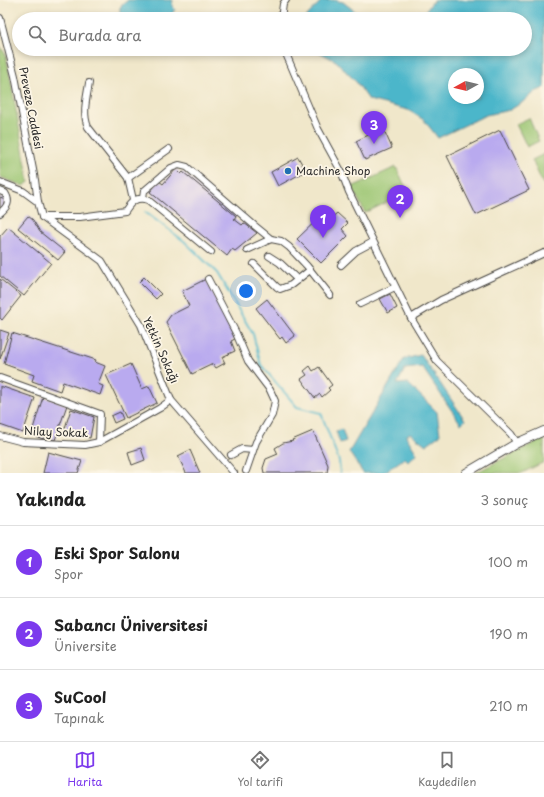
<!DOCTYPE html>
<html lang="tr">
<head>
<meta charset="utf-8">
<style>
	body { margin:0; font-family:"Playpen Sans",sans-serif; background:#f2f2f2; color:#222 }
	.compass { position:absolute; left:448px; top:68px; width:36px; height:36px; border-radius:50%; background:#fff; box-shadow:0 2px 6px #0003; rotate:262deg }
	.you { position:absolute; left:246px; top:291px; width:14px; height:14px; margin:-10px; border:3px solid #fff; border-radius:50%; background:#1a73e8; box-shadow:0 0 0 6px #1a73e833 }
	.badge { display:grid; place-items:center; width:26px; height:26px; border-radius:50%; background:#7c3aed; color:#fff; font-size:13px; font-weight:700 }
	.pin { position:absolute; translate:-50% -33px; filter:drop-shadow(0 1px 2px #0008) }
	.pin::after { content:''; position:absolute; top:21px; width:14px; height:12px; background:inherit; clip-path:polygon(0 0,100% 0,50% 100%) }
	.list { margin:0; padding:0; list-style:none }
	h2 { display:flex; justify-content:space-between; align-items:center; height:52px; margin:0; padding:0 16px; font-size:17px }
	h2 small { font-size:13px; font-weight:400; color:#767676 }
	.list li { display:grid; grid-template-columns:26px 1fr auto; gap:12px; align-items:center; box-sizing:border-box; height:72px; padding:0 16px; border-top:1px solid #e0e0e0 }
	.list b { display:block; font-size:15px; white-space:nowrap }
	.list p { margin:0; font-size:13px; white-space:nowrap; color:#767676 }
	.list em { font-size:13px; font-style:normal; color:#767676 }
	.icon { flex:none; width:22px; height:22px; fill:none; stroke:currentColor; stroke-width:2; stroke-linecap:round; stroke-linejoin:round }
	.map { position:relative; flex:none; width:544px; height:473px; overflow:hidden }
	.search { position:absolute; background:#fff; box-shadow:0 2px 6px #0003; left:12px; right:12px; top:12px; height:44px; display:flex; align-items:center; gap:10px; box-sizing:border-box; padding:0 14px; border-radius:22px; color:#767676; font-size:15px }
	.sheet { height:268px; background:#fff }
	nav { display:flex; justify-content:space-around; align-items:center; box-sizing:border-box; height:56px; border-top:1px solid #e0e0e0; background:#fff; font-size:11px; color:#767676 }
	nav a { display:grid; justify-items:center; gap:2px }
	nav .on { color:#7c3aed }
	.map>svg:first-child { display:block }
</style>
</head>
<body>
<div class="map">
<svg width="544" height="473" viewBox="0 0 544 473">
	<rect width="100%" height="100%" fill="#fcf5e5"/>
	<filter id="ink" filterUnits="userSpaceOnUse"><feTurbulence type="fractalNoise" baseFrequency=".025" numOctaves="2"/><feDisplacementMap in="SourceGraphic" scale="8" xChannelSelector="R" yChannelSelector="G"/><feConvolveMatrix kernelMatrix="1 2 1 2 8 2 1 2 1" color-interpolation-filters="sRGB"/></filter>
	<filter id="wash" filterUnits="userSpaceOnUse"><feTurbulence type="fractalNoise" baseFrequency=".012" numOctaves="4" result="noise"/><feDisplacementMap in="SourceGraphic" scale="16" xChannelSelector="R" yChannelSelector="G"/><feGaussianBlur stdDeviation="0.9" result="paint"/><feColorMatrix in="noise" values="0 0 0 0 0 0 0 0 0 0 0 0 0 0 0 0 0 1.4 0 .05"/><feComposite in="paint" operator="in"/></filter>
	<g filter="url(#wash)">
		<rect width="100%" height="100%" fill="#f0e7ca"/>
		<g fill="#9cc673" stroke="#64784f">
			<path d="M0,46L6,55L29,182L24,186L0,177Z"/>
			<path d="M529,118L539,141L527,147L516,124Z"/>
			<path d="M544,154V183L543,184L532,160Z"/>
			<path d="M396,167L408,192L365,213L352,187Z"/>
			<path d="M544,438V462L522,473H475Z"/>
		</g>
		<g fill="#4cb6ca" stroke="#3c707a" fill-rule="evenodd">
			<path d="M128,0H173L172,6L175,9L169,19H120V7Z"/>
			<path d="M333,0L343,2L365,19H306L307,16L321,1Z"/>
			<path d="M434,0H544V88L535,92L526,100L510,110L486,115L438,138L424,120L408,110L369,100L357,83L336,61L313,49H525V19H419ZM454,74H478V98H454Z"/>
			<path d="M421,355L465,420L461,424L422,367L405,369L397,384L408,383L437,412L440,435L426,445L410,433L406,436L417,454L408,461L405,458L383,473H363L349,452L404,359Z"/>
			<path d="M342,429L346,441L340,443L336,431Z"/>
		</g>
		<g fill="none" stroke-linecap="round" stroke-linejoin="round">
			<path stroke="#4cb6ca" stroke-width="2" d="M145,212L184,241L217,273L253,334L261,365L297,407L321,413L339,461L340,473"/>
		</g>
		<g id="blocks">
			<g fill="#b9aaef">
				<path d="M383,128L392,148L365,160L356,141Z"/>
				<path d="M500,130L529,190L476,215L447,156Z"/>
				<path d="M298,157L306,171L278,186L271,172Z"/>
				<path d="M176,169L181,174L183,172L236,216L234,219L242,225L244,223L257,233L235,251L232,249L227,256L150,192L159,181L163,184Z"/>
				<path d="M0,197L5,199L2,209L0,208Z"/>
				<path d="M324,213L330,219L337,213L348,223L342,229L348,236L321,263L297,239Z"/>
				<path d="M28,216L33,220L40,232L65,252L58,260L18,228Z"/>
				<path d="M8,227L51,263L24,296L0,276V236Z"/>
				<path d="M144,277L161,294L156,299L139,282Z"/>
				<path d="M0,279L21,296L2,320L0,318Z"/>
				<path d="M206,279L235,339L231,341L235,351L222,357L225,363L216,368L213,364L192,374L166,322L171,315L189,306L182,291Z"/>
				<path d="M390,294L397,308L388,313L380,299Z"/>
				<path d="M267,299L295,336L286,343L282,337L280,339L256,308Z"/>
				<path d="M0,330L9,333L0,359Z"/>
				<path d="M12,333L96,360L95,362L105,366L98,384L103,386L100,395L63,382L60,391L32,381L34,375L4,364Z"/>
				<path d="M131,364L142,389L149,386L157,403L126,418L106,375Z"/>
				<path d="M310,366L313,371L319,367L332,385L328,388L330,390L322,397L320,394L315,398L301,379L307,375L304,371Z"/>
				<path d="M0,386L35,398L23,433L0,425Z"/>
				<path d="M43,397L67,405L55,440L44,436V439L31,435Z"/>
				<path d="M71,409L94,417L90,438L64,431Z"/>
				<path d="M120,412L123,419L114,423L111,416Z"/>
				<path d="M313,431L328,465L327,473H264L263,468L266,459L278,454L275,448L283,443L293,441L292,440Z"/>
				<path d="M141,448L145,460L132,465L128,452Z"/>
				<path d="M190,450L200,473H186L178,456Z"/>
				<path d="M48,452L82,461L78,473H43Z"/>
			</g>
		</g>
	</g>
	<g filter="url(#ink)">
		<use href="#blocks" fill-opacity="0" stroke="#494743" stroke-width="1"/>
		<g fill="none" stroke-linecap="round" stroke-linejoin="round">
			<g stroke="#494743" stroke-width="8">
				<g id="minor">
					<path d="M0,18L15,76L35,180L38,202L42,217L102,261L141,325L171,400L234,473"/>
					<path d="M281,19L283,4L286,0"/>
					<path d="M284,49L318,129L341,171L349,192L411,318"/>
					<path d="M89,83C87,97 82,113 88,127L128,178L133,200"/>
					<path d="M128,178L169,149"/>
					<path d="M0,182L23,191L38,202"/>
					<path d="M0,191L5,193C11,202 7,207 0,213"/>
					<path d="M143,198L144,191L171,168L179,165L187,167L255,226L271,239L281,241L289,247L307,266L330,295"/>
					<path d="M42,217H80L125,211C131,202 136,196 148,200L211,252"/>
					<path d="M247,250L271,239"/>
					<path d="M269,256L280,263L298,280"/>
					<path d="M254,264L277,287L280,289L291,285L310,270"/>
					<path d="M341,265L356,251L373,242"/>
					<path d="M208,279L236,333L248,361L270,390L275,401L272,415L256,442L246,471"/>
					<path d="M360,304L395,287"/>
					<path d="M0,378L100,414L99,442"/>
					<path d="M0,436L23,442L85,445L99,442L160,408L171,400"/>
					<path d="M517,443L511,434L437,361L411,318L441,300L544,253"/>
					<path d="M231,455L242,449L253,450"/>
				</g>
			</g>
			<g stroke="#494743" stroke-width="10">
				<path id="major" d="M466,473L517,443L544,431"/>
			</g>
			<use href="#minor" stroke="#fff" stroke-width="6"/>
			<use href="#major" stroke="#fff" stroke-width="8"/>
		</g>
	</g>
	<circle fill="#1f6fb2" stroke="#fcf5e5" stroke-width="1.5" cx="288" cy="171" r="4"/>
	<g text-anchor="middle" stroke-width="3.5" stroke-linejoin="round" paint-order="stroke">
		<g font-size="11" fill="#2b2b2b" stroke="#fcf5e5">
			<text transform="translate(31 108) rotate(79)" y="4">Preveze Caddesi</text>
			<text transform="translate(161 350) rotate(66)" y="4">Yetkin Sokağı</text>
			<text transform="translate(56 432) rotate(2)" y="4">Nilay Sokak</text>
		</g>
		<g font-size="11" fill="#2b2b2b" stroke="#fcf5e5" text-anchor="start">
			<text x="296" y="175">Machine Shop</text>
		</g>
	</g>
</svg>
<svg class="compass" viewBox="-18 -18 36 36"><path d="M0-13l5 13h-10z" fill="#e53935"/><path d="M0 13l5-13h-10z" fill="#767676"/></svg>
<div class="you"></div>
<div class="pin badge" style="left:323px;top:238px">1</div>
<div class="pin badge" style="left:400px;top:218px">2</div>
<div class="pin badge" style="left:374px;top:144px">3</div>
<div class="search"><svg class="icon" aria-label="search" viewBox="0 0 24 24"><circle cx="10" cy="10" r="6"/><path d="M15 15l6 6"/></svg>Burada ara</div>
</div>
<section class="sheet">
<h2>Yakında<small>3 sonuç</small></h2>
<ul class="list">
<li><span class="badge">1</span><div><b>Eski Spor Salonu</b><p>Spor</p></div><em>100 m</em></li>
<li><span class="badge">2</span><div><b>Sabancı Üniversitesi</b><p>Üniversite</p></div><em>190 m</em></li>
<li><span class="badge">3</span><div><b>SuCool</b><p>Tapınak</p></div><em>210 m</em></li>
</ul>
</section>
<nav>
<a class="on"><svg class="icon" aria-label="map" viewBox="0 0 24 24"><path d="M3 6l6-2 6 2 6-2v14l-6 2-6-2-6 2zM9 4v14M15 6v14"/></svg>Harita</a>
<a><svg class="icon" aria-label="directions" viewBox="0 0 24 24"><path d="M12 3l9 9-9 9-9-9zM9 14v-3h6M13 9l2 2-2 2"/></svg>Yol tarifi</a>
<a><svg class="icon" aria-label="saved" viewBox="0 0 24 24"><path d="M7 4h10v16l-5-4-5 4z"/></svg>Kaydedilen</a>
</nav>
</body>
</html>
